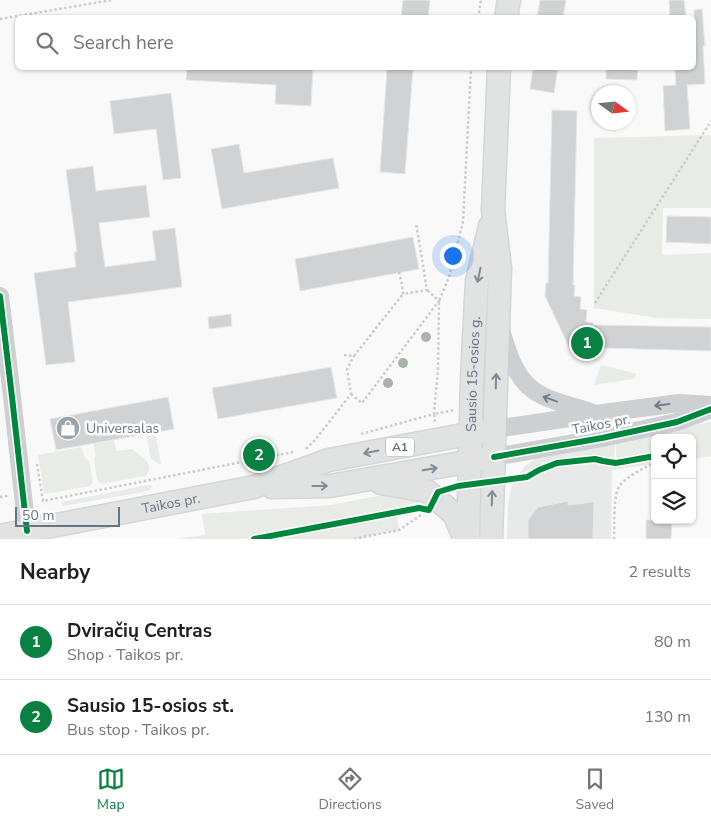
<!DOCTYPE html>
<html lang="en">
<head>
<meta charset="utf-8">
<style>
	body { margin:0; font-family:"Nunito Sans",sans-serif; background:#f6f6f6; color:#202124 }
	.controls { position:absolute; right:15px; bottom:15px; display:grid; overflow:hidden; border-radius:8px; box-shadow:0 1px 4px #0004 }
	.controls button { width:45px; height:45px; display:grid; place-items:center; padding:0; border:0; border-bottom:1px solid #e0e0e0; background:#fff; color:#202124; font:25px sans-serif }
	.compass { position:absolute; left:591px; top:85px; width:45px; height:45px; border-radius:50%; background:#fff; box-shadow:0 1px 4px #0004; rotate:105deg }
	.scale { position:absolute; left:15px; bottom:12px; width:105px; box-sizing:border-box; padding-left:5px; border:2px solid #657683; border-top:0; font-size:14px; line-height:18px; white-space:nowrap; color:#657683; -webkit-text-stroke:4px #fff; paint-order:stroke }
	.you { position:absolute; left:452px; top:255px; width:18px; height:18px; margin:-12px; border:4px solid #fff; border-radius:50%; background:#1a73e8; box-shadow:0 0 0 8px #1a73e833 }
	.badge { display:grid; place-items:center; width:32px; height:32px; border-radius:50%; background:#0b8043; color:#fff; font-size:16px; font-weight:700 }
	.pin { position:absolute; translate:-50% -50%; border:2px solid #fff; box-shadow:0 1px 5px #0006 }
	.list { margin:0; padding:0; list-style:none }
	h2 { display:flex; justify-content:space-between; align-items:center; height:65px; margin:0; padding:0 20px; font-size:21px }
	h2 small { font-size:16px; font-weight:400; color:#757577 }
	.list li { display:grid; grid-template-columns:32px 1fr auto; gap:15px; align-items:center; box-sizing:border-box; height:75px; padding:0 20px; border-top:1px solid #e0e0e0 }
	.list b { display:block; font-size:19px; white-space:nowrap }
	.list p { margin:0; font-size:16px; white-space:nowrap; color:#757577 }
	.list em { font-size:16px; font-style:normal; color:#757577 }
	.icon { flex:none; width:28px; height:28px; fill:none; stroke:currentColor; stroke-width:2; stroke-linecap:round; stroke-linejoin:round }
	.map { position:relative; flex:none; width:711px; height:539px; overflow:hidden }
	.search { position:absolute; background:#fff; box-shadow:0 1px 4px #0004; left:15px; right:15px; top:15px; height:55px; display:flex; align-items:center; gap:12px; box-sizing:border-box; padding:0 18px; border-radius:8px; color:#757577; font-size:19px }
	.sheet { height:215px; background:#fff }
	nav { display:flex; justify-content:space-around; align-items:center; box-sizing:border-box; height:70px; border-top:1px solid #e0e0e0; background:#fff; font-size:14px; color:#757577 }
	nav a { display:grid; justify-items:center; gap:2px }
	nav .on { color:#0b8043 }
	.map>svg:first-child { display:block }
</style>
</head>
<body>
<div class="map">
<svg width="711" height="539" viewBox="0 0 711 539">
	<rect width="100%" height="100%" fill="#f9f9f9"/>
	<path fill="#e8e9e9" d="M616,440L612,470L611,539H507L508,503L512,485L525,466L535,459L544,455Z"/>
	<g fill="#e8ebe6">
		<path d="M711,135V208H663L662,255L711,253V319L657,318L594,308V138Z"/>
		<path d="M601,365L634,373L636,374V376L633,379L594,385Z"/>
		<path d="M711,422V456L692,459V438H655V464L612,470L616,463V440Z"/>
		<path d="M155,432L161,465L151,459L146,434Z"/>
		<path d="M114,440L116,451L132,449C140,456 158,466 145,476L102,484L97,480L94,458L96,456L93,443Z"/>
		<path d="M81,447L86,459L89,461L93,482L90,486L46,494L44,493L38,455Z"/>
		<path d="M147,485H152V487L148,491L63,506L62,502Z"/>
		<path d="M398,492L430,499L396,508L399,530L354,539H176L205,535L202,514L331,505Z"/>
	</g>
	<g fill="#d0d2d3" stroke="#e8e8e8">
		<path d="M403,0H430L428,18H401Z"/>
		<path d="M540,0H566L563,18H537Z"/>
		<path d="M669,0H684L686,18H670Z"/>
		<path d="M702,9L705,46H703L705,84L687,85L690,129L665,131L663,86L676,85L675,68H694V10Z"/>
		<path d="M187,68H313L311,106L275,104L276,85L186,80Z"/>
		<path d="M387,68H413L405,174L380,172Z"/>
		<path d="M533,68H558L554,93L530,89Z"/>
		<path d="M606,68H638L637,80L606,79Z"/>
		<path d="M171,93L181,178L163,180L156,129L114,134L110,101Z"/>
		<path d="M552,110L577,111L573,285H575L574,296L581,297L580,309L587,310L586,322L593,323V325L711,327V351L569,347L545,296L546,283H548Z"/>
		<path d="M239,144L244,173L333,158L339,188L222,209L211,149Z"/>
		<path d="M93,166L96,191L146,185L150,217L99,223L105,267L156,260L152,231L175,228L182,287L68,302L75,362L46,365L34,273L76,267L74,252H77L66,170Z"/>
		<path d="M667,216L711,217V244L666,242Z"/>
		<path d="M413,237L419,269L300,291L295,259Z"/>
		<path d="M231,314L232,326L209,329L208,317Z"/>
		<path d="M331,367L337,398L218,419L212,388Z"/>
		<path d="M168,397L174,429L56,450L50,419Z"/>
		<path d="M568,501V505L594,502L593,539H528V520L538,507Z"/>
		<path d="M646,520H672L671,539H646Z"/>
	</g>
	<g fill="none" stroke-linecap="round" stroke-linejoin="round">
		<g stroke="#d5d6d7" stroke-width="25">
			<g id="major">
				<path d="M506,18L509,0"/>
				<path d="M381,483L427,491L454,514L465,539"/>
				<path d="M272,487L330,486L483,459"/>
				<path id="s1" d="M0,536L254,487L329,460L495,429"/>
				<path id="s2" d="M468,539L472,379L477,281L490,226"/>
				<path d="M491,539L500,268L493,210L499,68"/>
			</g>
		</g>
		<g stroke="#cbcccd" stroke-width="2.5" stroke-dasharray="2.5 2.5" stroke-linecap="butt">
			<path d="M478,18L481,0"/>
			<path d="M0,19L112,0"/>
			<path d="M399,272L402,284L403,294L427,290L416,223"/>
			<path d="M595,303L711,121"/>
			<path d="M344,355L354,356L403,294"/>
			<path d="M351,394L362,403L439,301L427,290"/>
			<path d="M435,422L434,414L455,410"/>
			<path d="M361,434L434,414L438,368L439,301L449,277L463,222L471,68"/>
			<path d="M306,449L315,440L351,394L347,369L354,356"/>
			<path d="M37,464L43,501L293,452"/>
			<path d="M537,465L539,470"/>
			<path d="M0,497L8,496"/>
			<path d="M354,539L399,530L424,513"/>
			<path d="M614,539C615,526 612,493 621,484C629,475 645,468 655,462"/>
		</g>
		<g stroke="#cecfd0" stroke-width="18">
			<path d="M0,296L12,397L27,531"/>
			<path d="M501,330C508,353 516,383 541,395C557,403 576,407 593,413"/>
			<path d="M495,429L596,414L679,403L711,405"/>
			<path d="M494,457L602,438L677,422L711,409"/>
		</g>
		<use href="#major" stroke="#e1e2e2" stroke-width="22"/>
		<g stroke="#fff" stroke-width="9">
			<g id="cycleway">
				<path d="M0,296L12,397L27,531"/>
				<path d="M494,457L602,438L677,422L711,409"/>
				<path d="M254,539L419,508L429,510L438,492L458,486L527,477L539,470L557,463L595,459L603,461L616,463L655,456"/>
			</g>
		</g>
		<use href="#cycleway" stroke="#00873e" stroke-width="6"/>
	</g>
	<g fill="#a9b3a7">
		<circle cx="426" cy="337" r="5"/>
		<circle cx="403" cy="363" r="5"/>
		<circle cx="388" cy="383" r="5"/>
	</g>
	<defs><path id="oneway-shaft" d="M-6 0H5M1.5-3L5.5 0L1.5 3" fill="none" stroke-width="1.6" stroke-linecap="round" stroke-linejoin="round" transform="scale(1.25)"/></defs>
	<g stroke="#7e8c96">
		<use href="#oneway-shaft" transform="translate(479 275) rotate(102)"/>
		<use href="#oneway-shaft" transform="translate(496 381) rotate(-88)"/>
		<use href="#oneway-shaft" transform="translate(371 452) rotate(169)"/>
		<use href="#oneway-shaft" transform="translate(430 469) rotate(-10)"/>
		<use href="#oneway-shaft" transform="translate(320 486)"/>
		<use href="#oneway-shaft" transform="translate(492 498) rotate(-88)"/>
	</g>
	<g stroke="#707f8b">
		<use href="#oneway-shaft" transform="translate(550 399) rotate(-160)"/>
		<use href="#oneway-shaft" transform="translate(662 405) rotate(173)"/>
	</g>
	<defs>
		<g id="shop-disc" transform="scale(1.25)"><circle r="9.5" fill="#99a4ac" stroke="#fff"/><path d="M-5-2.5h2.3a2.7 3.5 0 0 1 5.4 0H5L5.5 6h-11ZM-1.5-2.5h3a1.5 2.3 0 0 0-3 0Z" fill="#fff"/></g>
	</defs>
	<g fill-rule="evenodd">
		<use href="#shop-disc" x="68" y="428"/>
	</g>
	<g text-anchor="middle" stroke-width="5" stroke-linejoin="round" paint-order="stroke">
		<rect fill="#fff" stroke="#939fa8" stroke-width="1" x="386" y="437.5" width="28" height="19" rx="4"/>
		<g font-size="12" font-weight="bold" fill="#657683">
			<text x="400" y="451">A1</text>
		</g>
		<g font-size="14" fill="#657683" stroke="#fff">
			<text dy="5" stroke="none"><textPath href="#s2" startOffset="165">Sausio 15-osios g.</textPath></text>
			<text transform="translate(601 424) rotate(-11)" y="5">Taikos pr.</text>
			<text dy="5" stroke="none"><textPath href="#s1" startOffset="174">Taikos pr.</textPath></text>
		</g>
		<g font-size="14" fill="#657683" stroke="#fff" text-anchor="start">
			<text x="86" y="433">Universalas</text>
		</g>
	</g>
</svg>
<div class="controls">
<button><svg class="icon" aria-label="locate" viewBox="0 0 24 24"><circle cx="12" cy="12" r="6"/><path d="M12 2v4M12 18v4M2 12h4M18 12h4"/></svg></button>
<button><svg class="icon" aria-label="layers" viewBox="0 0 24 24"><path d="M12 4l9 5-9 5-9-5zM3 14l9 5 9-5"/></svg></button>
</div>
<svg class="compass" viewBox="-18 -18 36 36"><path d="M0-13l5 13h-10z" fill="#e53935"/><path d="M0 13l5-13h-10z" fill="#757577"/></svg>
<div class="scale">50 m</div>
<div class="you"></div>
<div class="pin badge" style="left:587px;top:343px">1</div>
<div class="pin badge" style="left:259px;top:455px">2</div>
<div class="search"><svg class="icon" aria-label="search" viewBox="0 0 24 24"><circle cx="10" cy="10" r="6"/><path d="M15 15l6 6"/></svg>Search here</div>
</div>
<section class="sheet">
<h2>Nearby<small>2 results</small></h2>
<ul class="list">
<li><span class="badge">1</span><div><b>Dviračių Centras</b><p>Shop · Taikos pr.</p></div><em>80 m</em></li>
<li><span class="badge">2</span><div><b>Sausio 15-osios st.</b><p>Bus stop · Taikos pr.</p></div><em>130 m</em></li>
</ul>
</section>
<nav>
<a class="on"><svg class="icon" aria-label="map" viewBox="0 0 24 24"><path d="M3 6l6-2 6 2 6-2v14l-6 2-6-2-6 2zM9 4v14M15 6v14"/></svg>Map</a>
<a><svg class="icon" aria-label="directions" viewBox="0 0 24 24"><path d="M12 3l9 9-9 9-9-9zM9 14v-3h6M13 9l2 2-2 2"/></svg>Directions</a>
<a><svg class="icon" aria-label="saved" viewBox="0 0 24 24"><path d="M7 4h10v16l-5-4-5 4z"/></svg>Saved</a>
</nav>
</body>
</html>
